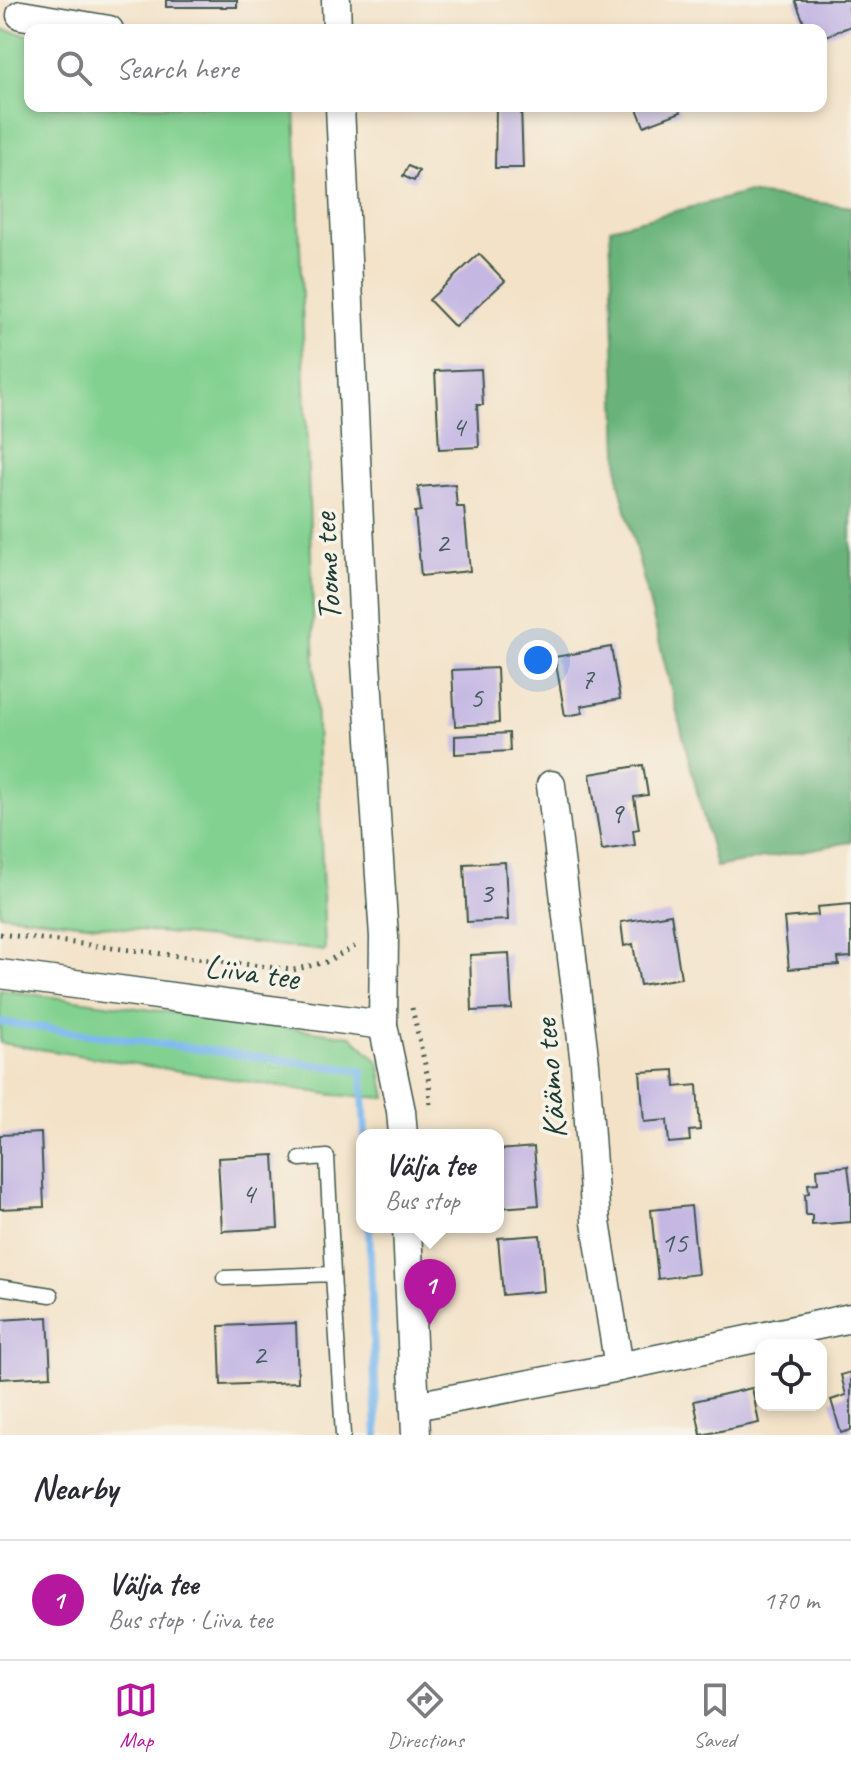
<!DOCTYPE html>
<html lang="en">
<head>
<meta charset="utf-8">
<style>
	body { margin:0; font-family:Caveat,sans-serif; background:#f7f7f7; color:#2b2b33 }
	.controls { position:absolute; right:24px; bottom:24px; display:grid; overflow:hidden; border-radius:16px; box-shadow:0 4px 12px #0003 }
	.controls button { width:72px; height:72px; display:grid; place-items:center; padding:0; border:0; border-bottom:2px solid #e1e1e2; background:#fff; color:#2b2b33; font:40px sans-serif }
	.you { position:absolute; left:538px; top:660px; width:28px; height:28px; margin:-20px; border:6px solid #fff; border-radius:50%; background:#1a73e8; box-shadow:0 0 0 12px #1a73e833 }
	.badge { display:grid; place-items:center; width:52px; height:52px; border-radius:50%; background:#b5179e; color:#fff; font-size:26px; font-weight:700 }
	.pin { position:absolute; translate:-50% -66px; filter:drop-shadow(0 2px 4px #0008) }
	.pin::after { content:''; position:absolute; top:42px; width:28px; height:24px; background:inherit; clip-path:polygon(0 0,100% 0,50% 100%) }
	.popup { position:absolute; left:356px; top:1129px; width:148px; height:104px; box-sizing:border-box; display:grid; place-content:center; border-radius:16px; background:#fff; filter:drop-shadow(0 2px 6px #0005); font-size:26px; white-space:nowrap; color:#7c7c81 }
	.popup b { font-size:30px; color:#2b2b33 }
	.popup::after { content:''; position:absolute; left:50%; top:100%; margin-left:-16px; border:16px solid transparent; border-top-color:#fff }
	.list { margin:0; padding:0; list-style:none }
	h2 { display:flex; justify-content:space-between; align-items:center; height:104px; margin:0; padding:0 32px; font-size:34px }
	h2 small { font-size:26px; font-weight:400; color:#7c7c81 }
	.list li { display:grid; grid-template-columns:52px 1fr auto; gap:24px; align-items:center; box-sizing:border-box; height:120px; padding:0 32px; border-top:2px solid #e1e1e2 }
	.list b { display:block; font-size:30px; white-space:nowrap }
	.list p { margin:0; font-size:26px; white-space:nowrap; color:#7c7c81 }
	.list em { font-size:26px; font-style:normal; color:#7c7c81 }
	.icon { flex:none; width:44px; height:44px; fill:none; stroke:currentColor; stroke-width:2; stroke-linecap:round; stroke-linejoin:round }
	.map { position:relative; flex:none; width:851px; height:1435px; overflow:hidden }
	.search { position:absolute; background:#fff; box-shadow:0 4px 12px #0003; left:24px; right:24px; top:24px; height:88px; display:flex; align-items:center; gap:20px; box-sizing:border-box; padding:0 28px; border-radius:16px; color:#7c7c81; font-size:30px }
	.sheet { height:224px; background:#fff }
	nav { display:flex; justify-content:space-around; align-items:center; box-sizing:border-box; height:112px; border-top:2px solid #e1e1e2; background:#fff; font-size:22px; color:#7c7c81 }
	nav a { display:grid; justify-items:center; gap:4px }
	nav .on { color:#b5179e }
	.map>svg:first-child { display:block }
</style>
</head>
<body>
<div class="map">
<svg width="851" height="1435" viewBox="0 0 851 1435">
	<rect width="100%" height="100%" fill="#f7f3e8"/>
	<filter id="ink" filterUnits="userSpaceOnUse"><feTurbulence type="fractalNoise" baseFrequency=".0125" numOctaves="2"/><feDisplacementMap in="SourceGraphic" scale="16" xChannelSelector="R" yChannelSelector="G"/><feConvolveMatrix kernelMatrix="1 2 1 2 8 2 1 2 1" color-interpolation-filters="sRGB"/></filter>
	<filter id="wash" filterUnits="userSpaceOnUse"><feTurbulence type="fractalNoise" baseFrequency=".006" numOctaves="4" result="noise"/><feDisplacementMap in="SourceGraphic" scale="32" xChannelSelector="R" yChannelSelector="G"/><feGaussianBlur stdDeviation="1.8" result="paint"/><feColorMatrix in="noise" values="0 0 0 0 0 0 0 0 0 0 0 0 0 0 0 0 0 1.4 0 .05"/><feComposite in="paint" operator="in"/></filter>
	<g filter="url(#wash)">
		<rect width="100%" height="100%" fill="#f3e2c8"/>
		<g fill="#82d190" stroke="#508762" stroke-width="2">
			<path d="M0,29L30,35V106H295L325,951L0,914Z"/>
			<path d="M0,990L351,1036L379,1062L386,1098L334,1095L0,1043Z"/>
		</g>
		<path fill="#69b37a" stroke="#447857" stroke-width="2" d="M746,193L851,207V842L716,867L619,482L610,228Z"/>
		<g fill="none" stroke-linecap="round" stroke-linejoin="round">
			<g stroke="#7bb9ee" stroke-width="8">
				<path d="M0,1022L362,1071L365,1135"/>
				<path d="M369,1227L377,1435"/>
			</g>
		</g>
		<g id="blocks">
			<g fill="#c4b8e3">
				<rect x="166" y="0" width="71" height="7"/>
				<path d="M795,0H851V7H849L851,26L821,38V30H807Z"/>
				<path d="M496,106H521L523,168H495Z"/>
				<path d="M636,106H679L681,112L644,126Z"/>
				<path d="M408,166L419,171L414,181L403,176Z"/>
				<path d="M479,254L505,281L455,327L429,300Z"/>
				<path d="M481,369L483,405H477L479,447L439,449L435,371Z"/>
				<path d="M455,484L457,507H464L470,571L421,576L415,512L421,511L418,487Z"/>
				<path d="M611,647L620,699L581,706L583,713L565,716L555,657Z"/>
				<path d="M497,668L499,723L455,726L452,670Z"/>
				<path d="M509,733L510,751L455,754V736Z"/>
				<path d="M643,765L648,795L634,797L639,829L633,830L635,845L602,850L590,774Z"/>
				<path d="M505,862L508,920L467,922L464,864Z"/>
				<path d="M851,904V957L838,958L839,965L789,969L784,918L818,915L817,907Z"/>
				<path d="M671,914L681,978L640,985L633,944L624,946L621,922Z"/>
				<path d="M509,953L512,1009L472,1011L470,955Z"/>
				<path d="M674,1070L675,1087L697,1085L700,1130L689,1131L690,1141L669,1143L667,1120L644,1122L640,1072Z"/>
				<path d="M41,1133L44,1207L0,1209V1135Z"/>
				<path d="M534,1147L539,1205L498,1208V1150Z"/>
				<path d="M274,1155L278,1228L222,1231L218,1158Z"/>
				<path d="M848,1166L851,1190V1222L812,1225V1215H806L805,1194L809,1193L808,1184L818,1183L817,1169Z"/>
				<path d="M691,1206L698,1274L658,1279L651,1210Z"/>
				<path d="M540,1235L544,1291L503,1295L498,1238Z"/>
				<path d="M48,1317L51,1376L0,1379V1320Z"/>
				<path d="M296,1323L298,1382L221,1385L219,1326Z"/>
				<path d="M851,1372V1430L841,1433L831,1400L846,1395L841,1375Z"/>
				<path d="M752,1388L759,1423L701,1435L694,1401Z"/>
			</g>
		</g>
	</g>
	<g filter="url(#ink)">
		<use href="#blocks" fill-opacity="0" stroke="#3f564a" stroke-width="2"/>
		<g fill="none" stroke-linecap="round" stroke-linejoin="round">
			<g stroke="#3f564a" stroke-width="17">
				<g id="service">
					<path d="M300,1159L327,1157L333,1274"/>
					<path d="M224,1278L333,1274L343,1435"/>
					<path d="M0,1287L51,1295"/>
				</g>
			</g>
			<g stroke="#3f564a" stroke-width="31">
				<g id="minor">
					<path d="M336,0L337,30"/>
					<path d="M21,15L109,30"/>
					<path d="M340,106L364,632L384,937L383,1025L401,1111L403,1135"/>
					<path d="M551,785L585,1064L596,1222L619,1367"/>
					<path d="M0,974L383,1025"/>
					<path d="M407,1227L416,1435"/>
					<path d="M415,1406L619,1367L851,1318"/>
				</g>
			</g>
			<g stroke="#3f564a" stroke-width="5" stroke-dasharray="2 6" stroke-linecap="butt">
				<path d="M0,934L293,970L326,962L359,944"/>
				<path d="M412,1008L429,1082L430,1108"/>
			</g>
			<use href="#service" stroke="#fff" stroke-width="14"/>
			<use href="#minor" stroke="#fff" stroke-width="28"/>
		</g>
	</g>
	<g text-anchor="middle" stroke-width="7" stroke-linejoin="round" paint-order="stroke">
		<g font-size="30" fill="#485c60">
			<text x="458" y="436">4</text>
			<text x="442" y="552">2</text>
			<text x="587" y="688">7</text>
			<text x="476" y="707">5</text>
			<text x="616" y="823">9</text>
			<text x="486" y="902">3</text>
			<text x="248" y="1203">4</text>
			<text x="674" y="1252">15</text>
			<text x="259" y="1364">2</text>
		</g>
		<g font-size="34" fill="#1f3d34" stroke="#f7f3e8">
			<text transform="translate(326 567) rotate(-93)" y="12">Toome tee</text>
			<text transform="translate(252 971) rotate(8)" y="12">Liiva tee</text>
			<text transform="translate(549 1079) rotate(-95)" y="12">Käämo tee</text>
		</g>
	</g>
</svg>
<div class="controls">
<button><svg class="icon" aria-label="locate" viewBox="0 0 24 24"><circle cx="12" cy="12" r="6"/><path d="M12 2v4M12 18v4M2 12h4M18 12h4"/></svg></button>
</div>
<div class="you"></div>
<div class="pin badge" style="left:430px;top:1325px">1</div>
<div class="popup"><b>Välja tee</b>Bus stop</div>
<div class="search"><svg class="icon" aria-label="search" viewBox="0 0 24 24"><circle cx="10" cy="10" r="6"/><path d="M15 15l6 6"/></svg>Search here</div>
</div>
<section class="sheet">
<h2>Nearby<small></small></h2>
<ul class="list">
<li><span class="badge">1</span><div><b>Välja tee</b><p>Bus stop · Liiva tee</p></div><em>170 m</em></li>
</ul>
</section>
<nav>
<a class="on"><svg class="icon" aria-label="map" viewBox="0 0 24 24"><path d="M3 6l6-2 6 2 6-2v14l-6 2-6-2-6 2zM9 4v14M15 6v14"/></svg>Map</a>
<a><svg class="icon" aria-label="directions" viewBox="0 0 24 24"><path d="M12 3l9 9-9 9-9-9zM9 14v-3h6M13 9l2 2-2 2"/></svg>Directions</a>
<a><svg class="icon" aria-label="saved" viewBox="0 0 24 24"><path d="M7 4h10v16l-5-4-5 4z"/></svg>Saved</a>
</nav>
</body>
</html>
